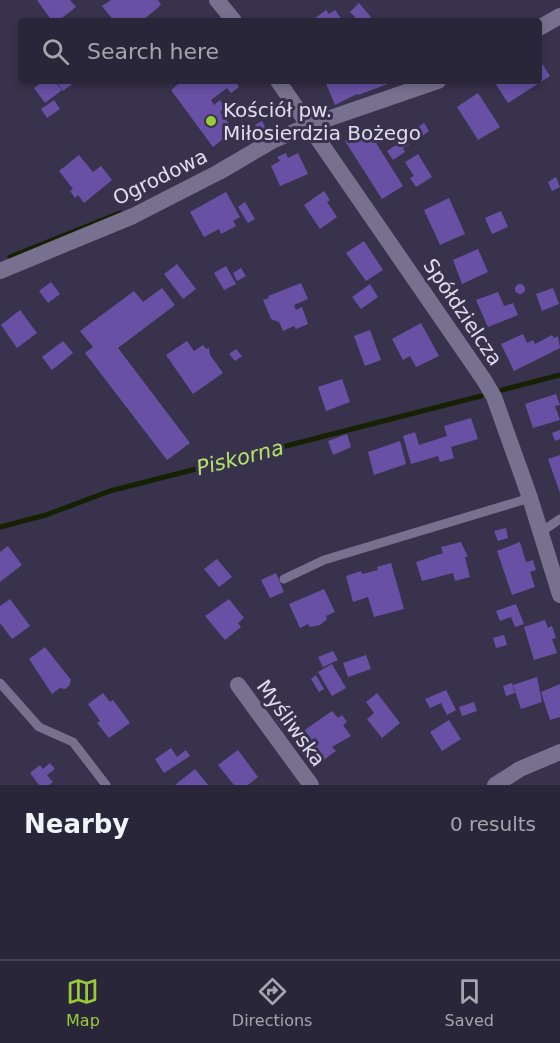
<!DOCTYPE html>
<html lang="en">
<head>
<meta charset="utf-8">
<style>
	body { margin:0; font-family:"DejaVu Sans",sans-serif; background:#363244; color:#f1f3f6 }
	.list { margin:0; padding:0; list-style:none }
	h2 { display:flex; justify-content:space-between; align-items:center; height:78px; margin:0; padding:0 24px; font-size:26px }
	h2 small { font-size:20px; font-weight:400; color:#a5a5ae }
	.icon { flex:none; width:33px; height:33px; fill:none; stroke:currentColor; stroke-width:2; stroke-linecap:round; stroke-linejoin:round }
	.map { position:relative; flex:none; width:560px; height:785px; overflow:hidden }
	.search { position:absolute; background:#2a2639; box-shadow:0 3px 9px #0003; left:18px; right:18px; top:18px; height:66px; display:flex; align-items:center; gap:15px; box-sizing:border-box; padding:0 21px; border-radius:6px; color:#a5a5ae; font-size:22px }
	.sheet { height:174px; background:#2a2639 }
	nav { display:flex; justify-content:space-around; align-items:center; box-sizing:border-box; height:84px; border-top:2px solid #464353; background:#2a2639; font-size:16px; color:#a5a5ae }
	nav a { display:grid; justify-items:center; gap:3px }
	nav .on { color:#98cb37 }
	.map>svg:first-child { display:block }
</style>
</head>
<body>
<div class="map">
<svg width="560" height="785" viewBox="0 0 560 785">
	<rect width="100%" height="100%" fill="#38324c"/>
	<g fill="none" stroke-linecap="round" stroke-linejoin="round">
		<g stroke="#162104" stroke-width="5">
			<path d="M10,257L120,213"/>
			<path d="M502,390L560,375"/>
			<path d="M0,527L46,515L110,491L481,396"/>
		</g>
	</g>
	<g fill="#6851a5">
		<path d="M37,0H70L76,7L58,21H52Z"/>
		<path d="M111,0H158L161,5L142,21H114L102,6Z"/>
		<path d="M359,3L371,17L365,21H359L350,12Z"/>
		<path d="M326,10L329,14L335,10L343,21H311Z"/>
		<path d="M539,59L550,76L508,103L495,83L497,81H539Z"/>
		<path d="M44,81H54L62,90L45,103L34,88Z"/>
		<path d="M56,81H70L72,84L63,91Z"/>
		<path d="M182,81H235L239,87L231,93L227,88L211,100L214,105L220,100L225,108L220,112L234,130L213,147L171,90Z"/>
		<path d="M325,81H396L358,95L357,94L335,105Z"/>
		<path d="M478,93L500,127L478,140L457,107Z"/>
		<path d="M54,100L60,109L47,118L41,109Z"/>
		<path d="M262,121L268,133L261,136L255,125Z"/>
		<path d="M424,123L429,131L418,139L412,131Z"/>
		<path d="M366,127L403,186L382,199L345,141Z"/>
		<path d="M405,139L409,145L403,148L405,152L393,160L387,151Z"/>
		<path d="M286,153L288,158L298,153L308,174L280,186L271,166L280,161L277,157Z"/>
		<path d="M418,154L432,177L416,187L410,178L414,176L405,162Z"/>
		<path d="M79,155L93,172L101,166L112,180L84,203L78,195L75,198L70,191L73,189L59,171Z"/>
		<path d="M556,177L560,187L552,191L548,182Z"/>
		<path d="M324,191L330,200L327,202L337,217L320,229L304,205Z"/>
		<path d="M226,192L240,217L233,221L236,226L221,234L219,229L204,237L190,212Z"/>
		<path d="M449,198L465,234L440,245L424,210Z"/>
		<path d="M245,202L255,219L248,223L238,207Z"/>
		<path d="M501,211L508,227L492,234L485,218Z"/>
		<path d="M364,241L383,270L366,281L346,253Z"/>
		<path d="M478,249L488,272L462,284L453,260Z"/>
		<path d="M177,264L196,289L183,299L164,274Z"/>
		<path d="M226,266L236,284L224,290L214,273Z"/>
		<path d="M241,268L246,276L237,281L233,273Z"/>
		<path d="M51,282L60,294L48,303L39,291Z"/>
		<path d="M301,283L308,299L294,305L296,310L302,307L308,324L296,329L294,326L283,331L279,322L271,319L263,300L269,298L268,296Z"/>
		<circle cx="520" cy="289" r="5"/>
		<path d="M370,284L378,297L361,309L352,297Z"/>
		<path d="M162,288L175,305L118,348L190,443L167,460L85,353L93,347L80,331L134,291L143,302Z"/>
		<path d="M553,288L559,304L542,311L536,294Z"/>
		<path d="M498,292L504,306L513,303L518,315L488,327L476,300Z"/>
		<path d="M20,310L37,333L17,348L1,325Z"/>
		<path d="M421,323L439,356L416,367L410,356L403,360L392,339Z"/>
		<path d="M370,330L381,360L365,366L354,336Z"/>
		<path d="M523,334L527,343L533,340L535,344L552,335L554,338L558,336L560,348L514,371L501,344Z"/>
		<path d="M63,341L73,353L52,370L42,357Z"/>
		<path d="M187,341L194,351L203,345L206,349L209,348L210,355L223,373L193,394L166,355Z"/>
		<path d="M236,349L242,356L235,361L229,354Z"/>
		<path d="M342,379L350,402L326,411L318,387Z"/>
		<path d="M556,394L560,405L555,406L560,420L533,428L525,404Z"/>
		<path d="M471,418L478,439L451,447L454,458L440,462L438,456L411,464L403,436L415,432L419,445L447,436L444,426Z"/>
		<path d="M560,430V439L555,441L552,433Z"/>
		<path d="M347,434L351,447L333,455L328,441Z"/>
		<path d="M400,441L406,464L374,475L368,452Z"/>
		<path d="M560,455V493L548,459Z"/>
		<path d="M506,528L508,538L498,541L494,531Z"/>
		<path d="M461,542L468,557H465L470,577L455,581L453,573L422,581L416,562L443,553L441,547Z"/>
		<path d="M520,542L526,562L533,560L536,570L530,572L535,587L512,595L497,551Z"/>
		<path d="M8,546L22,565L0,582V552Z"/>
		<path d="M217,559L232,577L219,587L204,569Z"/>
		<path d="M391,563L404,609L374,617L368,597L353,602L346,576L361,571L362,574L378,570L377,567Z"/>
		<path d="M276,573L284,592L270,598L261,580Z"/>
		<path d="M324,589L335,612L326,616L327,619L320,625L310,627L308,624L300,628L289,604Z"/>
		<path d="M10,599L30,626L12,639L0,623V606Z"/>
		<path d="M229,599L244,618L238,623L241,627L225,640L205,616Z"/>
		<path d="M516,604L524,624L515,627L511,617L500,621L496,611Z"/>
		<path d="M545,620L548,628L552,626L556,638L552,639L557,653L534,660L524,627Z"/>
		<path d="M504,635L507,645L496,648L493,638Z"/>
		<path d="M45,647L71,680L69,686L65,689L60,688L52,694L29,659Z"/>
		<path d="M333,651L338,660L323,667L318,657Z"/>
		<path d="M366,655L371,669L348,677L343,663Z"/>
		<path d="M332,664L346,688L332,696L318,672Z"/>
		<path d="M316,675L324,689L319,692L311,679Z"/>
		<path d="M537,677L542,702L521,709L513,685Z"/>
		<path d="M512,683L515,693L506,696L503,686Z"/>
		<path d="M560,684V717L550,720L541,692Z"/>
		<path d="M446,690L456,710L447,715L441,703L430,708L425,699Z"/>
		<path d="M103,693L110,702L113,700L130,723L109,738L97,723L100,721L88,704Z"/>
		<path d="M377,693L400,723L382,738L367,719L374,713L366,702Z"/>
		<path d="M474,702L477,711L462,716L459,707Z"/>
		<path d="M332,711L338,718L342,715L347,722L343,725L351,736L332,747L336,751L322,761L315,752L309,751L299,734Z"/>
		<path d="M283,715L290,724L283,729L276,720Z"/>
		<path d="M449,720L461,739L442,751L430,732Z"/>
		<path d="M171,748L177,757L186,750L190,756L164,773L155,759Z"/>
		<path d="M238,750L258,777L248,785H234L218,765Z"/>
		<path d="M50,763L55,769L47,775L53,782L49,785H39L30,773L40,765L43,769Z"/>
		<path d="M195,769L208,785H175Z"/>
	</g>
	<g fill="none" stroke-linecap="round" stroke-linejoin="round">
		<g stroke="#77718f" stroke-width="9">
			<path d="M541,532L560,519"/>
			<path d="M284,579L324,560L530,498"/>
			<path d="M0,683L39,727L73,742L106,785"/>
		</g>
		<g stroke="#77718f" stroke-width="16">
			<path d="M217,0L234,21"/>
			<path d="M539,28L560,16"/>
			<path d="M278,81L484,380L494,397L530,498L560,595"/>
			<path d="M0,271L133,216L219,172L272,141L310,125L438,81"/>
			<path d="M238,685L311,785"/>
			<path d="M495,785L520,769L560,752"/>
		</g>
	</g>
	<circle fill="#98cb37" stroke="#38324c" stroke-width="2" cx="211" cy="121" r="6"/>
	<g text-anchor="middle" stroke-width="6" stroke-linejoin="round" paint-order="stroke">
		<g font-size="20" fill="#e0ddee" stroke="#38324c" text-anchor="start">
			<text x="223" y="117">Kościół pw.<tspan x="223" dy="23">Miłosierdzia Bożego</tspan></text>
		</g>
		<g font-size="20" fill="#e0ddee" stroke="#38324c">
			<text transform="translate(160 177) rotate(-26)" y="7">Ogrodowa</text>
			<text transform="translate(463 312) rotate(56)" y="7">Spółdzielcza</text>
			<text transform="translate(291 723) rotate(54)" y="7">Myśliwska</text>
		</g>
		<g font-size="21" font-style="italic" fill="#b4e369" stroke="#38324c">
			<text transform="translate(240 458) rotate(-14)" y="7">Piskorna</text>
		</g>
	</g>
</svg>
<div class="search"><svg class="icon" aria-label="search" viewBox="0 0 24 24"><circle cx="10" cy="10" r="6"/><path d="M15 15l6 6"/></svg>Search here</div>
</div>
<section class="sheet">
<h2>Nearby<small>0 results</small></h2>
<ul class="list">
</ul>
</section>
<nav>
<a class="on"><svg class="icon" aria-label="map" viewBox="0 0 24 24"><path d="M3 6l6-2 6 2 6-2v14l-6 2-6-2-6 2zM9 4v14M15 6v14"/></svg>Map</a>
<a><svg class="icon" aria-label="directions" viewBox="0 0 24 24"><path d="M12 3l9 9-9 9-9-9zM9 14v-3h6M13 9l2 2-2 2"/></svg>Directions</a>
<a><svg class="icon" aria-label="saved" viewBox="0 0 24 24"><path d="M7 4h10v16l-5-4-5 4z"/></svg>Saved</a>
</nav>
</body>
</html>
